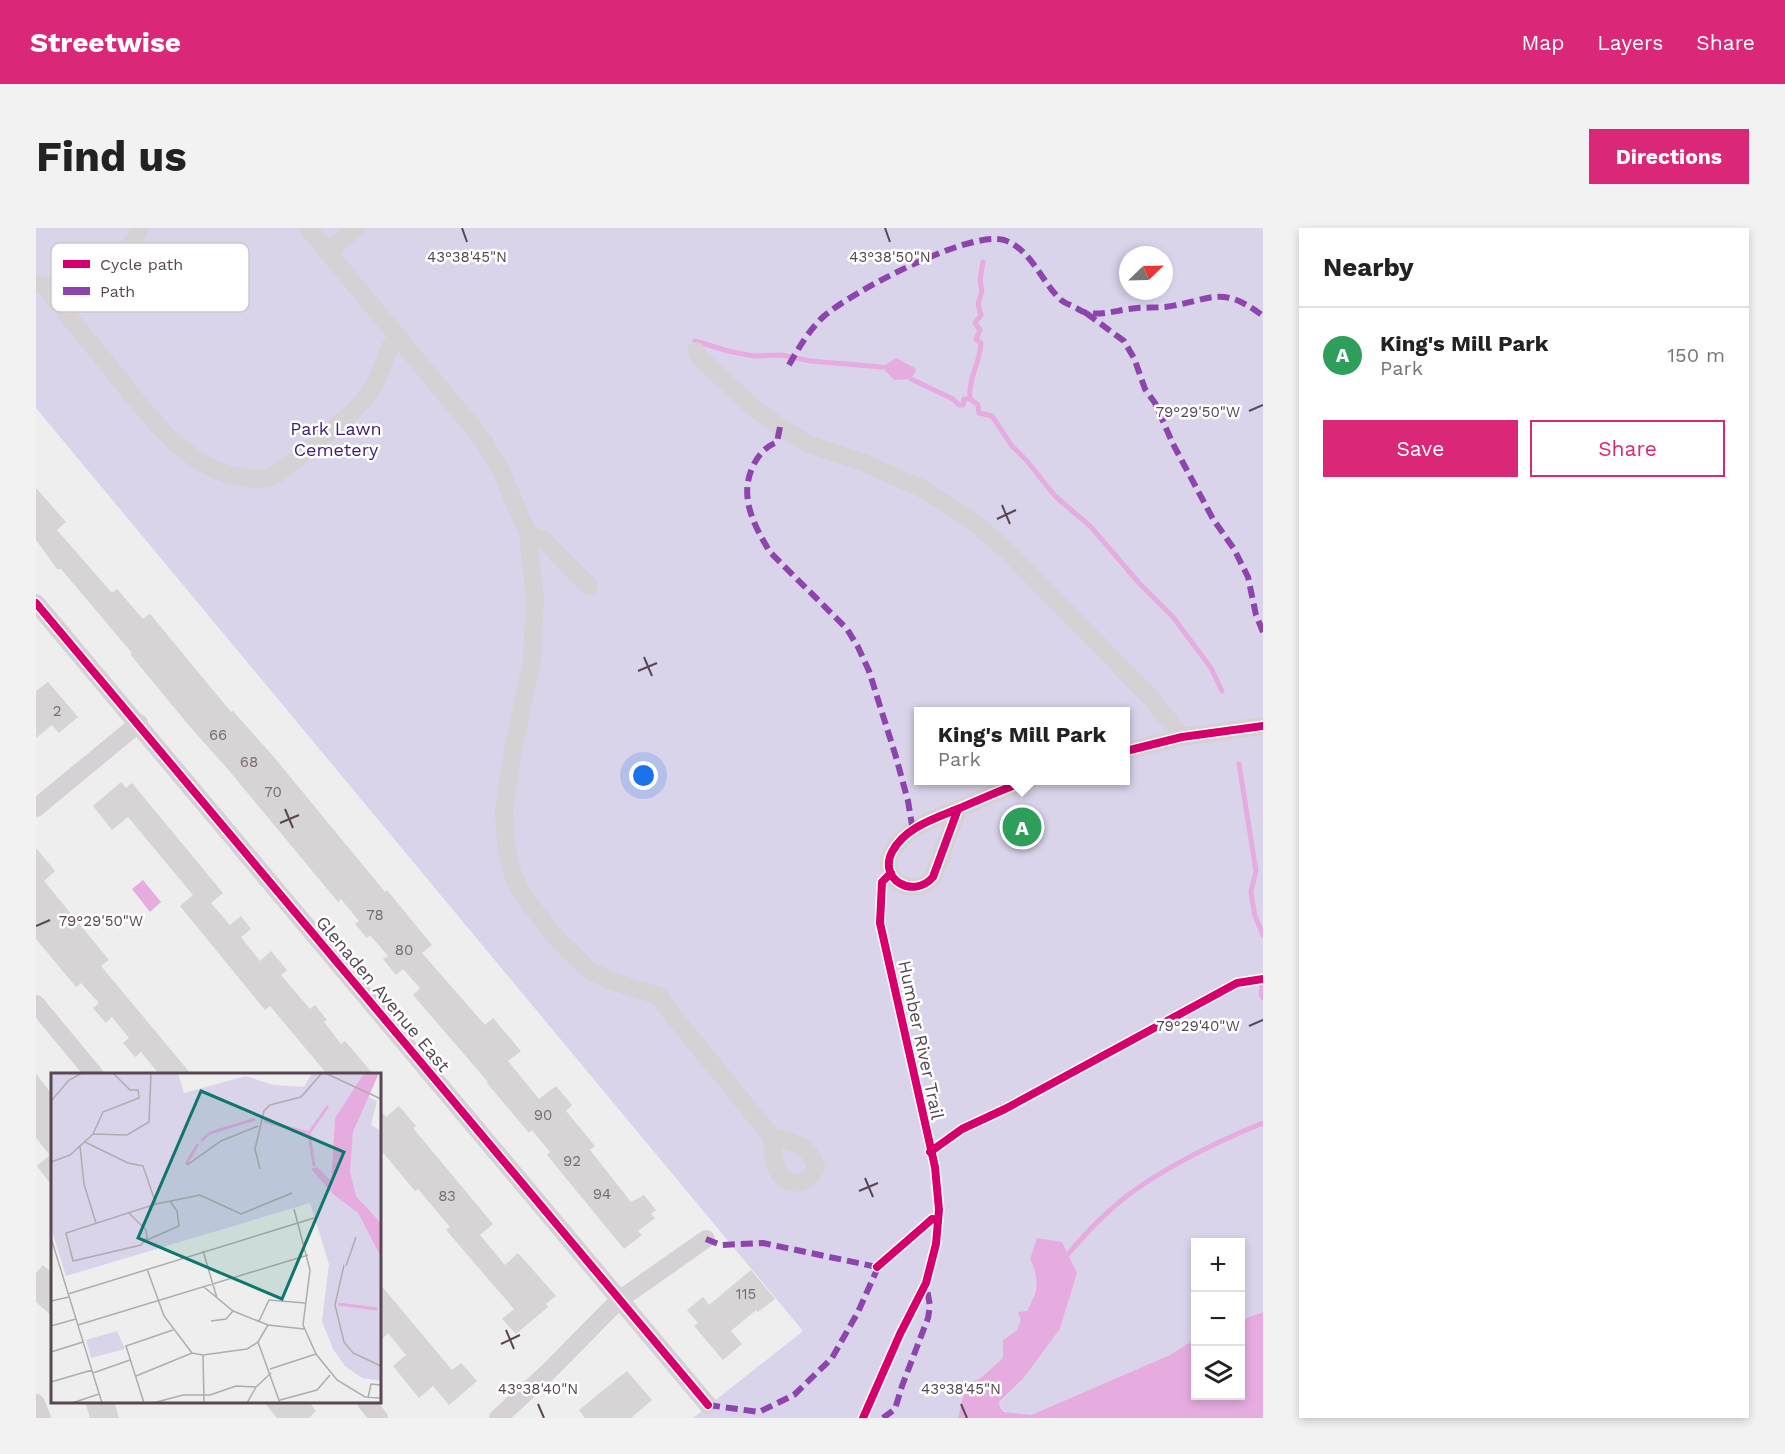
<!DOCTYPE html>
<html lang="en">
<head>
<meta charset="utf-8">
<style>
	body { margin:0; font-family:"Work Sans",sans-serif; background:#f2f2f2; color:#222 }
	.controls { position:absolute; right:18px; bottom:18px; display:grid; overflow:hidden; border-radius:0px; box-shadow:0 3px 9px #0003 }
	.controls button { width:54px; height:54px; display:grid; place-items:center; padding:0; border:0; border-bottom:2px solid #e0e0e0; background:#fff; color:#222; font:30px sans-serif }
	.compass { position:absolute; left:1083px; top:18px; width:54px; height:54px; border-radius:50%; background:#fff; box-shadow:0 3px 9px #0003; rotate:67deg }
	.you { position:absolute; left:608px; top:548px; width:21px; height:21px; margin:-15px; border:4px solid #fff; border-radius:50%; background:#1a73e8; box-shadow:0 0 0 9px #1a73e833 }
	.badge { display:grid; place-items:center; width:39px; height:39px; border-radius:50%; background:#db2777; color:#fff; font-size:20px; font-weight:700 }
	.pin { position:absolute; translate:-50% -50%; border:3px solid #fff; box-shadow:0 2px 6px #0006 }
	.popup { position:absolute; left:878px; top:479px; width:216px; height:78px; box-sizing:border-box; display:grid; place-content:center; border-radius:0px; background:#fff; filter:drop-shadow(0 2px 4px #0005); font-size:20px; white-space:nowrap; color:#767676 }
	.popup b { font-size:22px; color:#222 }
	.popup::after { content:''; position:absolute; left:50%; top:100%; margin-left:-12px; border:12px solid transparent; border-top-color:#fff }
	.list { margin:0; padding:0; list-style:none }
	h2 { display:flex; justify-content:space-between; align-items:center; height:78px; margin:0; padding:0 24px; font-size:26px }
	h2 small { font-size:20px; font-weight:400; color:#767676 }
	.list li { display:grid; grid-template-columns:39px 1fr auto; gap:18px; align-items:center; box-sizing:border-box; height:96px; padding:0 24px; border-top:2px solid #e0e0e0 }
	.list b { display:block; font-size:22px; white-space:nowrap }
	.list p { margin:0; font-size:20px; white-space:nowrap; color:#767676 }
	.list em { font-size:20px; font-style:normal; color:#767676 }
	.actions { display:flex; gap:12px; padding:18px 24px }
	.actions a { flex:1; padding:14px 0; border:2px solid #db2777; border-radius:0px; text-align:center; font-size:21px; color:#db2777 }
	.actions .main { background:#db2777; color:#fff }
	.icon { flex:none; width:33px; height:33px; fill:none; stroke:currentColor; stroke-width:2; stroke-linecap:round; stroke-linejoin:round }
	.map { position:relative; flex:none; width:1227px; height:1190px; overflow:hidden; border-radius:0px }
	header { display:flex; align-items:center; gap:36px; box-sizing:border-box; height:84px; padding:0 30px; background:#db2777; color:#fff }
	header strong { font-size:28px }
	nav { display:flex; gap:33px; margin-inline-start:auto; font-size:21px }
	.intro { display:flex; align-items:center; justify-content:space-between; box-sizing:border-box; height:144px; padding:0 36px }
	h1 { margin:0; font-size:42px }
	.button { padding:15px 27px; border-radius:0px; background:#db2777; color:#fff; font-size:21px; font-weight:700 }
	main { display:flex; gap:36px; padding:0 36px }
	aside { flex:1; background:#fff; border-radius:0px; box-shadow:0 3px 9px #0003 }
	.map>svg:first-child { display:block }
</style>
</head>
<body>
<header>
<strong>Streetwise</strong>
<nav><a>Map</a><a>Layers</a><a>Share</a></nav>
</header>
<div class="intro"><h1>Find us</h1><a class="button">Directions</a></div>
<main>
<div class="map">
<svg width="1227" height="1190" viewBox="0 0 1227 1190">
	<rect width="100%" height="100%" fill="#edeeed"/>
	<path fill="#dad4eb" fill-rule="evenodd" d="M0,0H1227V1084L1205,1092L1204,1014H1160L1159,1111L1135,1127L995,1187C983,1187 966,1189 963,1175L987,1151L1024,1101L1041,1045L994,1031L1002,1048L997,1071L981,1102L967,1112V1130L942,1152L926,1172L922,1190H657L767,1103L0,180ZM1092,27H1128V63H1092ZM882,484H1090V552H882Z"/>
	<g fill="#e6ace0">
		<path d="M860,130L879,140L880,143L875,151L858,152L846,139Z"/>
		<path d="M107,652L125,674L114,684L96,661Z"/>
		<path d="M1001,1010L1026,1014L1041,1045L1024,1101L987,1151L963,1174L964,1179L968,1184L995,1187L1134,1127L1159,1111L1160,1168H1204L1205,1092L1227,1084V1190H922L926,1172L933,1154L942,1152L967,1130V1112L981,1102L985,1092L982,1084L991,1083C1002,1062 1004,1052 994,1031Z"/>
	</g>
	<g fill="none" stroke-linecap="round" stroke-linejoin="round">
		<g stroke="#e6ace0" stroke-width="5">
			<path d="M947,34L944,52L946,63L942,76L945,87L939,95L944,102L940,111L945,115C944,135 932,151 934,171L942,177L943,185L956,188L976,218L991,233L1019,268L1055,299L1103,355L1137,389L1175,440L1186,463"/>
			<path d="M659,113L692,123L718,128L746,127L774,133L846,139"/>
			<path d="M875,151L917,171L923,177H927L928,171H934"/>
			<path d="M1203,536L1220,643L1215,663L1216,672L1219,688L1227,707"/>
			<path d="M1227,749L1225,766L1227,770"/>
			<path d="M1030,1029L1033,1025C1045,1011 1057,997 1071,985C1108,949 1179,914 1227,895"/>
		</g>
	</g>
	<g fill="#d6d4d5">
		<path d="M0,260L30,294L21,302L76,365L81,361L107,391L113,386L115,387L195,484L197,483L237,528L349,664L351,662L396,717L386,725L449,797L457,790L485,823L472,833L503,871L520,858L536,877L530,883L559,918L554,922L595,974L608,967L620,982L615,986L619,990L602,1003L606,1007L588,1021L511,927L514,924L496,902L493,905L451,855L452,854L377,767L384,760L367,741L360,747L347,731L352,728L334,707L331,710L319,696L323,693L305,671L302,674L190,539L155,500L94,426L96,425L25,341H21L0,312Z"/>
		<path d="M12,454L42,489L23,505L16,497L0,510V463Z"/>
		<path d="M85,554L90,560L96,555L187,665L175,675L194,697L205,688L215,701L205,709L224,733L235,723L251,742L245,747L274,781L279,777L291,792L288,794L305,816L309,813L337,846H291L234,778L229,782L144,678L157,667L92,589L76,602L57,578Z"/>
		<path d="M0,620L19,643L8,653L73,732L65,738L155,846H123L105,824L99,829L87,815L93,810L76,789L70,795L57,780L63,775L45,755L40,759L0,711Z"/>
		<path d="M0,846L16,866V958L1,938L14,927L0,910Z"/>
		<path d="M363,878L380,898L377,900L457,996L444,1007L469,1037L482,1025L520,1068L510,1076L512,1079L480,1106L466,1091L478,1081L410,1002L414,999L382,961L379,963L344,921V882L350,889Z"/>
		<path d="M7,1037L16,1045V1088L0,1074V1045Z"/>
		<path d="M715,1042L739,1071L722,1084L720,1082L695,1103L706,1116L687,1132L658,1098L662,1095L651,1082L667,1069L673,1077Z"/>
		<path d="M344,1056L416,1142L425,1135L441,1153L413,1177L397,1158L383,1170L357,1138L370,1127L352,1105L344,1113Z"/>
		<path d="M591,1143L616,1172L595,1190H549L543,1182Z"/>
		<path d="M49,1173H78L83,1190H54Z"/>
		<path d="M227,1173H272L280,1183L273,1190H241Z"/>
	</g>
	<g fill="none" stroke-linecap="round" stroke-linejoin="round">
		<g stroke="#d5d1d4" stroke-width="18">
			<path d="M272,0L447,212L465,243L492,306L499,371L496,432L477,522L468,583L470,617L478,650L487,667L520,710L554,743L576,753L623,768L630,779L736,909C758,914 772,915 780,939C774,958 750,960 741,942C736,932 737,919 736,909"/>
			<path d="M292,23L320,0"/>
			<path d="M0,56C36,69 91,33 104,0"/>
			<path d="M10,59C30,87 52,112 73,138C108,181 143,235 199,248C213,252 226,253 240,247C267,224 314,192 334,164C347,147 347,125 361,110"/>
			<path d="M660,123L663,129L720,182L744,199L772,216L823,233L883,259L933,290L970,322L1115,470L1146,509"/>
			<path d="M492,306L509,313L553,358"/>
			<path d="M0,375L672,1177"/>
			<path d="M1090,523L1146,509L1227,498"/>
			<path d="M0,580L103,495"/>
			<path d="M922,581L897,649C877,672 842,651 856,624C869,599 900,590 924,580C947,570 969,560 993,552"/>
			<path d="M0,776L58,846"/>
			<path d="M330,1174L343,1190"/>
			<path d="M0,1175L6,1190"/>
			<path d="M462,1190L511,1145L583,1072L670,1011"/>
		</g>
		<g stroke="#8e44ad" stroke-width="6" stroke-dasharray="12 6" stroke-linecap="butt">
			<path d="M1050,85L1088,113L1098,130L1109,161L1119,175L1137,216L1177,291L1198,321L1212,349L1220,387L1227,404"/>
			<path d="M753,137C762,121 773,102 787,89C815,64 933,2 968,12C995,21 1005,53 1024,71C1028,75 1035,77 1040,80C1044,82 1048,85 1052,85C1066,87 1079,83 1093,81C1105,79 1117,80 1129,79C1175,73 1184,55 1227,88"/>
			<path d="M744,199L741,214C731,218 723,226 718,236C702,267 717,296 734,324L811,401L822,419L833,443L860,529L872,573L877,603"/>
			<path d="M670,1011L685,1017L727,1015L841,1039"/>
			<path d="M672,1177L723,1184L758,1167L796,1130L822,1084L843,1037"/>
			<path d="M847,1190L859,1181L866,1158L892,1090L894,1078L890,1055"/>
		</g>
		<g stroke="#fff" stroke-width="11">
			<g id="cycleway">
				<path d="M0,375L672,1177"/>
				<path d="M1090,523L1146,509L1227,498"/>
				<path d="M922,581L897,649C877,672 842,651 856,624C869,599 900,590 924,580C947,570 969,560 993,552"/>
				<path d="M894,924L926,901L969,881L1201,755L1227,751"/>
				<path d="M841,1039L887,999L896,991L902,992"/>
				<path d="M827,1190L864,1106L890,1055L900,1016L903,982L899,939L844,695L846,654L855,645"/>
			</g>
		</g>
		<use href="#cycleway" stroke="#d6006c" stroke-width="8"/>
	</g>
	<path fill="none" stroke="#584752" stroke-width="2" d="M426,0L431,14M849,0L854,14M1213,183L1227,177M966,277L974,296M961,291L980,282M608,429L616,448M602,443L621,435M249,581L257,600M244,595L263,587M0,698L14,692M1213,798L1227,792M829,950L837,969M823,963L842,955M470,1102L478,1121M465,1116L484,1107M502,1176L508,1190M925,1176L931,1190"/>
	<g text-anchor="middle" stroke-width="5" stroke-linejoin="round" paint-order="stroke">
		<g font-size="15" fill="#7a6c75">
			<text x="21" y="488">2</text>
			<text x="182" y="512">66</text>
			<text x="213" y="539">68</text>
			<text x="237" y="569">70</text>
			<text x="339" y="692">78</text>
			<text x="368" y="727">80</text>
			<text x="507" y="892">90</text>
			<text x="536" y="938">92</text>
			<text x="566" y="971">94</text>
			<text x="411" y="973">83</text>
			<text x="710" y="1071">115</text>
		</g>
		<g font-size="18" fill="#3f1e72" stroke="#fff">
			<text x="300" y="207">Park Lawn<tspan x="300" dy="21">Cemetery</tspan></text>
		</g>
		<g font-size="18" fill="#584752" stroke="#fff">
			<text transform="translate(347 766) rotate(50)" y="6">Glenaden Avenue East</text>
			<text transform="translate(885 812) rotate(78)" y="6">Humber River Trail</text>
		</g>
	</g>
	<g transform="translate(15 845)">
		<rect width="330" height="330" fill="#edeeed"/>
		<path d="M0,0H127L133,20L195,3L222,12L253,14L261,0H313L284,45L280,108L265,98L283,122L307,140L330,184V308L311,305L294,293L282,276L271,248L278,191L259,130L15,203L0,155ZM316,23L326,28L320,52L330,58V150L305,123L298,99L302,59ZM66,258L74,276L40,285L35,267Z" fill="#dad4eb"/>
		<path d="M313,0H328L302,59L299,99L305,123L330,150V184L307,140L283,122L260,96L266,94L280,108L284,45Z" fill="#e6ace0"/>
		<path fill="none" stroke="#e6ace0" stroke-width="3" d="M213,48L258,60M150,68L159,60L204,46M135,91L147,71M263,93L258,60L277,33M287,231L326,236"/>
		<path fill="none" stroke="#b1abaf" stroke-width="1.5" d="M274,0L330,26M0,28L18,7L31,0M42,61L76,62L98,49L100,0M34,69L77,90L92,93L105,131M29,73L33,111L45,150M0,89L19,82L42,61L52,39L88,25L87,17H79L62,0M136,92L170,68L207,53M209,96L204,76L213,38L219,32L250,24L271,0M243,136L259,197L252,252L265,281L286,307L314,324L330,325M78,140L95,157L96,165L90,172L22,188L15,160L105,131L149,122L190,141L241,120L234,123M0,165L51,330M96,167L128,153L126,138L119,128M152,178L166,225M295,193L305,164M96,196L113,243L141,280M291,201L293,192L284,232L293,269L302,280L330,293M153,214L182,238L217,252L253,256M17,221L263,145M0,228L18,224M160,248L175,246L182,238M208,248L218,227L254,230M27,252L257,182M0,253L25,246M207,269L229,330M0,279L32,269M152,282L153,330M219,296L265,281M42,300L79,287M85,303L141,280L152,282L196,276L207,269L217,252M0,309L41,297M317,325L320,311L330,312M229,327L266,317L279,302M21,330L48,321M93,330L75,273L122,257M102,330L132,322H159L185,313L205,314L220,300M196,330L205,314"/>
		<path fill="#0f766e" fill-opacity="0.15" stroke="#0f766e" stroke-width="3" d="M150,18L293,79L231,226L87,165Z"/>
		<rect width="330" height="330" fill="none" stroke="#584752" stroke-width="3"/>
	</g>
	<rect x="15" y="15" width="198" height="69" rx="9" fill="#fff" stroke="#cdc8cb" stroke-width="1.5"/>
	<rect x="27" y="32" width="27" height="8" fill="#d6006c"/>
	<rect x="27" y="59" width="27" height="8" fill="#8e44ad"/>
	<g font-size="16" fill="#584752">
		<text x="64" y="42">Cycle path</text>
		<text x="64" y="69">Path</text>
	</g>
	<g font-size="15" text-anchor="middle" fill="#584752" stroke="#fff" stroke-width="5" stroke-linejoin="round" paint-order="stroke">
		<text x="431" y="34">43°38'45"N</text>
		<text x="854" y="34">43°38'50"N</text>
		<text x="1162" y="189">79°29'50"W</text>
		<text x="65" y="698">79°29'50"W</text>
		<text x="1162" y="803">79°29'40"W</text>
		<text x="502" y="1166">43°38'40"N</text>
		<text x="925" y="1166">43°38'45"N</text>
	</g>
</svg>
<div class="controls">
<button>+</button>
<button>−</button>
<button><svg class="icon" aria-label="layers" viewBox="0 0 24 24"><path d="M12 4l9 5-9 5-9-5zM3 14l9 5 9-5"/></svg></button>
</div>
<svg class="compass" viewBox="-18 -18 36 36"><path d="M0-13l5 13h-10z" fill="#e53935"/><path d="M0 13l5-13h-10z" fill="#767676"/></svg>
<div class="you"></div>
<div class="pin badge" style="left:986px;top:599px;background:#2e9e5b">A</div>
<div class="popup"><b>King's Mill Park</b>Park</div>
</div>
<aside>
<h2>Nearby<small></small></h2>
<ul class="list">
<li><span class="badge" style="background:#2e9e5b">A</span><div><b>King's Mill Park</b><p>Park</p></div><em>150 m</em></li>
</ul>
<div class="actions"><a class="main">Save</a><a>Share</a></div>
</aside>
</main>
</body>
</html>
